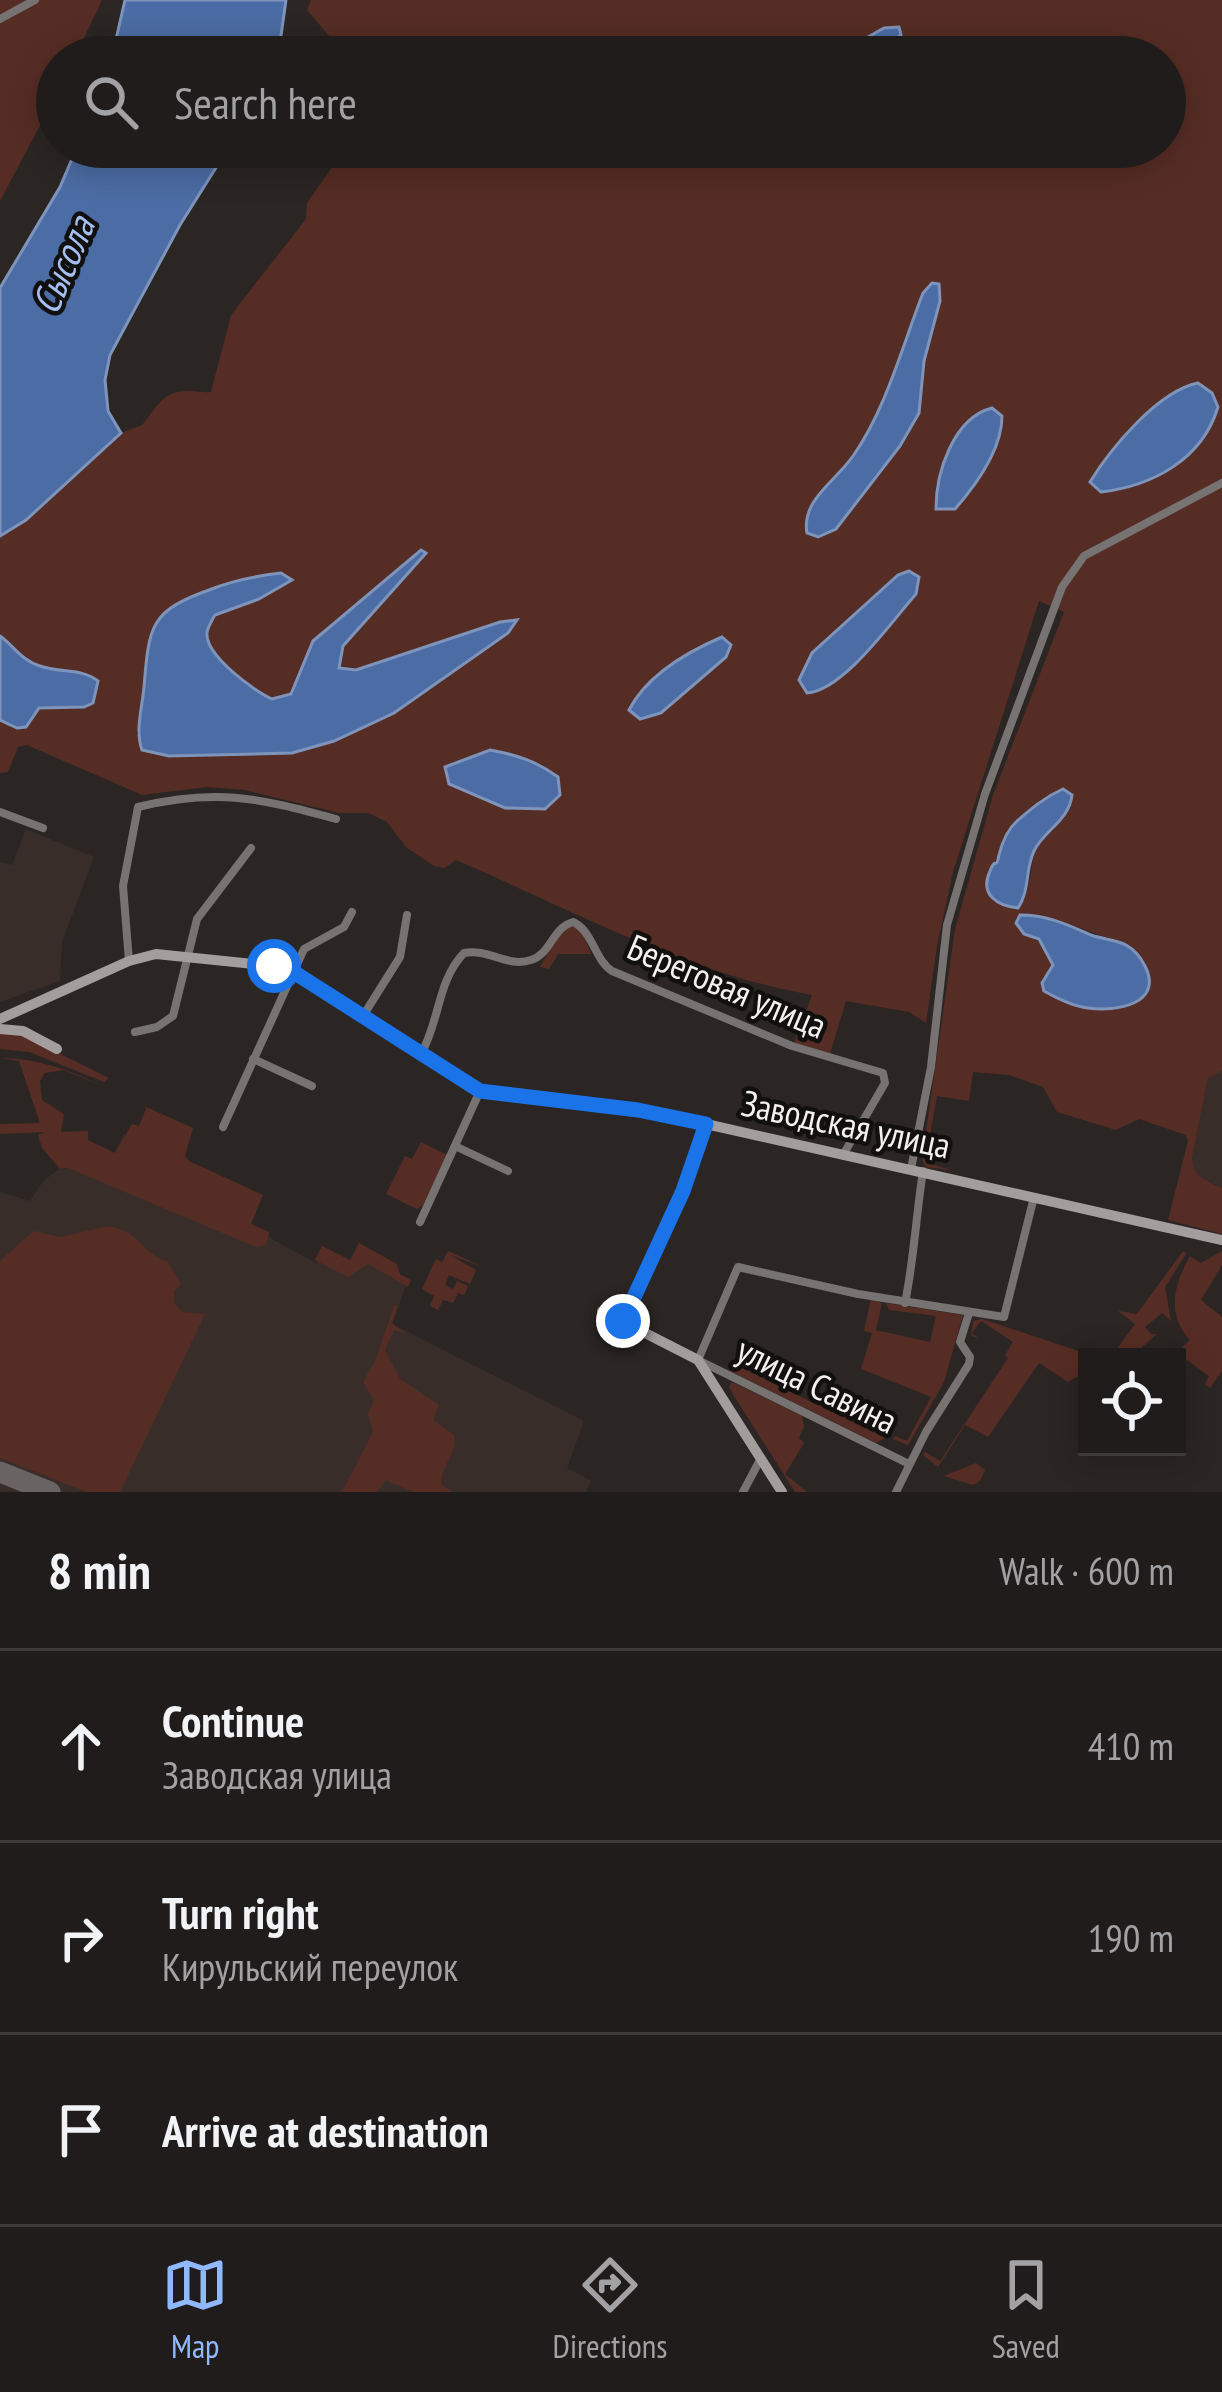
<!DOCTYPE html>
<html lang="en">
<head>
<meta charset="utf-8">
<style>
	body { margin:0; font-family:"PT Sans Narrow",sans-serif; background:#282524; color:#f1f3f6 }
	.controls { position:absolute; right:36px; bottom:36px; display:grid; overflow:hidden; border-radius:0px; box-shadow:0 6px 30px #0003 }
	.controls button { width:108px; height:108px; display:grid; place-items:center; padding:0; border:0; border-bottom:3px solid #3d3a3a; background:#201c1b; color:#f1f3f6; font:60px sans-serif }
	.stop { position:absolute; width:36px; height:36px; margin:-27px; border:9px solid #1a73e8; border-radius:50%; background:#fff }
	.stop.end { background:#1a73e8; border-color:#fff; box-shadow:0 3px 12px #0008 }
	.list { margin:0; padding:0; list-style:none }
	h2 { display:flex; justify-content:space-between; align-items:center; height:156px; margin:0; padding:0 48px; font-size:51px }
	h2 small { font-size:39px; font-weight:400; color:#a2a1a3 }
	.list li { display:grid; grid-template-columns:78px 1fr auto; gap:36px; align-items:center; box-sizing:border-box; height:192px; padding:0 48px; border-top:3px solid #3d3a3a }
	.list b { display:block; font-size:45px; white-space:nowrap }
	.list p { margin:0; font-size:39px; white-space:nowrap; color:#a2a1a3 }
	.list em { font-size:39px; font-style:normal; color:#a2a1a3 }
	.icon { flex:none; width:66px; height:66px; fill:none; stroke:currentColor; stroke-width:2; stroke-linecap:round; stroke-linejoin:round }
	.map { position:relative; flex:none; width:1222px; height:1492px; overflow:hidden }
	.search { position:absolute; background:#201c1b; box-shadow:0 6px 30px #0003; left:36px; right:36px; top:36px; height:132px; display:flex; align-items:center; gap:30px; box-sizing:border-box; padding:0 42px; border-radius:66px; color:#a2a1a3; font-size:45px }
	.sheet { height:732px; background:#201c1b }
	nav { display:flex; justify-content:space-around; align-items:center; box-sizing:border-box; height:168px; border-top:3px solid #3d3a3a; background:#201c1b; font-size:33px; color:#a2a1a3 }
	nav a { display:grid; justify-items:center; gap:6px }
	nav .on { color:#8fb8fd }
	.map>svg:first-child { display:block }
</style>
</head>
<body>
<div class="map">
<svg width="1222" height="1492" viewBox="0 0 1222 1492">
	<rect width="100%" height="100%" fill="#2b2624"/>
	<g fill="#392d2a">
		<path d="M26,829L94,857L62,942L60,981L0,1002V862L12,865Z"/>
		<path d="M1217,1071H1222V1188L1202,1179L1193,1171L1192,1158L1208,1078Z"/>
		<path d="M124,1133L164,1186L269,1232L270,1238L316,1263L319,1259L367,1261L406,1285L392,1324L584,1421L567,1468L591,1481L586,1492H0V1192L30,1201L44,1180L60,1169L65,1170L88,1140L115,1153Z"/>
	</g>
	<g fill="#562d24" fill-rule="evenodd">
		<path d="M0,0H102L75,57H57V93L0,201Z"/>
		<path d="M311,0H1222V1071L1208,1078L1192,1158C1194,1178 1205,1180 1222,1188V1234L1168,1220L1188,1141L1186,1135L1139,1119L1116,1130L1057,1112L1043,1087L1009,1075L973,1072L969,1101L937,1096L925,1162L951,1170L926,1167L922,1160L955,929L993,795L1064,612L1039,601L953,872L937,946L926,1023L909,1012L846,1001L830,1054L794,1044L812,995C686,973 572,910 456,860L445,868L434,866L406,847L387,822L368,813H339L245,790L207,787L142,795L27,745L18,747L8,772L0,773V720L6,724L39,708L84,707L91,675L39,666L21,657L0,636V536L26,520L121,433L142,425C157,408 162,390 190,391C197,391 204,393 211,392L231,315L306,219L307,203L346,147H1165V57H871L900,35L884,28L833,57H347L307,10ZM940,302L924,361L919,413L900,446L836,529L809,507L854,455ZM426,554L343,646L338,669L356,670L500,622L516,621L508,633L394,713L334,741L136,734L142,719L148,645L291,580L259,599L214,615C212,621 207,628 207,634C206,656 254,691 272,700L291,694L313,641L330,624ZM1041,799L1071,806L1036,846L1026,895L990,871L1014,823L1028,815ZM1056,919C1090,934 1131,939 1149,974H1051C1058,944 1030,942 1016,923Z"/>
		<path d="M574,925L582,932L591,954H558L549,969L540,967L561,930Z"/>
		<path d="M0,1033L22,1035L109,1078L104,1082L29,1052L0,1049Z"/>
		<path d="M0,1058C39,1058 70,1071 106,1087L63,1070L45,1073L40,1081L42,1100L64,1114L61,1132L88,1131V1140L115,1153L132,1124L139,1126L146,1109L144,1106L193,1128L185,1156L189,1161L263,1195L251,1224L269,1232L266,1245L256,1247L68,1168L60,1169L42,1148L38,1135L45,1132L0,1134V1124L40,1123L19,1061Z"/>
		<path d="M421,1142L447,1155L423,1205L417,1209L386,1194L405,1156L412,1159Z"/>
		<path d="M108,1226C146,1234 137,1251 168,1262L181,1284L174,1291V1303L182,1312L205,1314L120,1492H87L0,1458V1261L34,1231L61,1237Z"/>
		<path d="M359,1243L397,1264L400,1274L411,1280L408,1287L368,1264L348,1277L315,1260L322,1246L350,1260Z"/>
		<path d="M448,1251L483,1267L450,1255L476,1270L470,1284L449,1275L445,1285L453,1289L457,1281L468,1286L464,1295L458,1293L453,1303L443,1300L438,1310L430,1306L434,1296L422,1289L436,1259L442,1262Z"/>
		<path d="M1183,1251L1186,1254L1165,1287L1171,1321L1162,1313L1145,1327L1151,1334H1157L1140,1349L1147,1357H1111L1135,1324L1118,1311L1137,1314Z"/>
		<path d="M1222,1251V1265L1201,1300L1222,1317V1371L1210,1388L1205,1384L1209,1376L1187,1360L1177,1373V1357H1172L1190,1340C1166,1314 1174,1284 1190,1256L1201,1263Z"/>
		<path d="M871,1299L882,1303L876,1330L930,1342L936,1316L889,1310L886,1303L963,1315L944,1382L908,1445L893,1439L895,1436L907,1441L931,1397L861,1369L872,1333L864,1331Z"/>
		<path d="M394,1306H398L392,1323L405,1333L394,1330L385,1350L400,1379L439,1405L433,1420L454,1435C458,1454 439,1467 442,1485L452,1492H413L386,1480L377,1492H342L373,1432L368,1414L374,1400L363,1382L376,1359Z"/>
		<path d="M982,1319L1087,1354L1082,1361V1374L1068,1382L1039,1363L988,1437L965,1425L938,1467L923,1455L925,1452L940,1461L1008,1358L1005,1355L1013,1342L981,1321L972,1333L978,1338L971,1336L973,1321Z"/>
		<path d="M732,1363L885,1438L876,1443L730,1371Z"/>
		<path d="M732,1382L802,1416L804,1426L799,1438L804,1443L785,1474L807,1492H795L734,1396L729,1387Z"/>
		<path d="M976,1463L985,1470L980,1481L973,1485L944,1476Z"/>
	</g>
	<g fill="#4b6ca4" stroke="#7e94bb" stroke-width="3">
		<path d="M125,0H286L278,57H112Z"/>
		<path d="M899,27L901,35L871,57H833L884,28Z"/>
		<path d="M77,147H229L180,225L110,355L105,380L108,411L121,433L26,520L0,536V288L60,187Z"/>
		<path d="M932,283L939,284L940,301L924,361L919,413L900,446L836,529L818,537L807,533C801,500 836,481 853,456C886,409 902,347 923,293Z"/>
		<path d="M1198,383L1212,393L1218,407C1202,460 1152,486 1101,492L1090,482C1111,448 1158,391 1198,383Z"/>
		<path d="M992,408L1002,416C1002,449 976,485 955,509H936C936,473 953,418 992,408Z"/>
		<path d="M421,550L426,553L343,646L339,668L356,670L500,622L517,620L508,633L394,713L334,741L292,753L169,756L142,750C135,730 142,709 144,687C149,626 150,611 209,590C234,580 255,576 281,573L292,580L259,599L215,615C213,618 207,629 207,633C205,655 254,691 272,699L291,694L313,641Z"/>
		<path d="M909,571L919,577L916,594C891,622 844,690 807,693L799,680L812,653L898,575Z"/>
		<path d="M0,636C14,646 22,661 40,666C59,673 82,668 98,681L93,703L84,707L39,708L26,727L17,728L0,720Z"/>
		<path d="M722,637L731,645L726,657L661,713L640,719L629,710C647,675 687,652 722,637Z"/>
		<path d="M490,750C517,755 536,761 558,777L560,795L545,809L505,808L449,784L445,767Z"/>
		<path d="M1063,789L1072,795C1069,821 1044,830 1034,851C1025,870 1030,890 1018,908C998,906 979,895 990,871C997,854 995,873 999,855C1002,843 1007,830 1017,821C1032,808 1045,797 1063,789Z"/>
		<path d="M1020,915C1047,915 1066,924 1091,935C1102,939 1116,940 1126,945C1135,950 1141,958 1145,966C1164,1004 1116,1012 1088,1008C1072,1006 1058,999 1044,991L1042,983L1053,965L1039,939L1024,934L1016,923Z"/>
	</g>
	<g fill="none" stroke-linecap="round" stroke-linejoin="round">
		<path stroke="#696463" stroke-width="21" d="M0,1472L50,1492"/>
		<g stroke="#767372" stroke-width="8">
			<path d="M0,19L35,0"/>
			<path d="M0,812L43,828"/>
			<path d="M129,961L123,886L138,807C216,788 260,798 336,819"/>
			<path d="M363,1016L400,957L407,915"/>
			<path d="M135,1032L157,1027L173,1016L197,919L251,848"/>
			<path d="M421,1054C440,1021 437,981 464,953C489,948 507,968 531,960C551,954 552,928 573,922C593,931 594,959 612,971L792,1046L883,1073L885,1083L843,1155"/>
			<path d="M253,1059L312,1086"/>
			<path d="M223,1127L304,949L344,927L352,912"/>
			<path d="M455,1146L508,1171"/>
			<path d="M911,1169L931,1067L947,925L985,794L1062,587L1084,556L1222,483"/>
			<path d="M420,1222L480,1091"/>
			<path d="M905,1303C914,1259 916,1216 923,1171"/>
			<path d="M623,1321L683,1191L706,1124"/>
			<path d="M909,1464L698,1360L738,1267L858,1294L1004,1317L1034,1197"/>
			<path d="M743,1492L760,1460"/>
			<path d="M896,1492L926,1432L969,1364L970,1357L960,1342L969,1313"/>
		</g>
		<g stroke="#a39e9d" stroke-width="10">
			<path d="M0,1019L129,961L156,954L274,966L292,971L480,1091L638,1110L706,1124L1222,1240"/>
			<path d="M0,1029L23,1031L57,1049"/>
			<path d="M602,1311L698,1360L782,1492"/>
		</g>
	</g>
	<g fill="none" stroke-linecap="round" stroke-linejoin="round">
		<path stroke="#1a73e8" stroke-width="15" d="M274,966L292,971L480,1091L638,1110L706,1124L683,1191L623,1321"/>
	</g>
	<g text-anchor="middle" stroke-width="9" stroke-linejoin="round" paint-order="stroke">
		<g font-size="36" fill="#f5f1f0" stroke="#120f0f">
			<text transform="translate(727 986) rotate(23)" y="13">Береговая улица</text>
			<text transform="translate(846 1124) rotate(12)" y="13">Заводская улица</text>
			<text transform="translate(817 1385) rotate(26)" y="13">улица Савина</text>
		</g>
		<g font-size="39" font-style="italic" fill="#a4c0f1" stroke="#120f0f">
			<text transform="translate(63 265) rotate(-67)" y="14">Сысола</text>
		</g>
	</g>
</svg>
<div class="controls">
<button><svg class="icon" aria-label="locate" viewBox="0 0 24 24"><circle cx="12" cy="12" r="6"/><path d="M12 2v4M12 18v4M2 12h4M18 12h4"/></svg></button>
</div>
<div class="stop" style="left:274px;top:966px"></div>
<div class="stop end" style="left:623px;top:1321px"></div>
<div class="search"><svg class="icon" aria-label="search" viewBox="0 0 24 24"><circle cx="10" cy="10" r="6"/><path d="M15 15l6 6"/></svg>Search here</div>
</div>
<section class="sheet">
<h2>8 min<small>Walk · 600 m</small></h2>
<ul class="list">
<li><svg class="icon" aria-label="ahead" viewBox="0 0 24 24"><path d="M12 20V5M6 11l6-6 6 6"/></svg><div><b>Continue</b><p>Заводская улица</p></div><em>410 m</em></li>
<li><svg class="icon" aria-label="right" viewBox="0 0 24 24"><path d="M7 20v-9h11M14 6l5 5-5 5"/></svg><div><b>Turn right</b><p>Кирульский переулок</p></div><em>190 m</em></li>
<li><svg class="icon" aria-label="arrive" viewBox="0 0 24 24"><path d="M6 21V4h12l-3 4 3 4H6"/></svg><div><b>Arrive at destination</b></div></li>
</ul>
</section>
<nav>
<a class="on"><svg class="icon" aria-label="map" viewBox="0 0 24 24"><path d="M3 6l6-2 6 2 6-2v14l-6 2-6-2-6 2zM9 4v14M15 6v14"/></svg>Map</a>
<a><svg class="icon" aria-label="directions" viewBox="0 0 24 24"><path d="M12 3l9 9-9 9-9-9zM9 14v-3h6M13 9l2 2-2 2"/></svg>Directions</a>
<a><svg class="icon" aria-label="saved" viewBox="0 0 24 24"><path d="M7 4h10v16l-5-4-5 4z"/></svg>Saved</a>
</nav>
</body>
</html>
